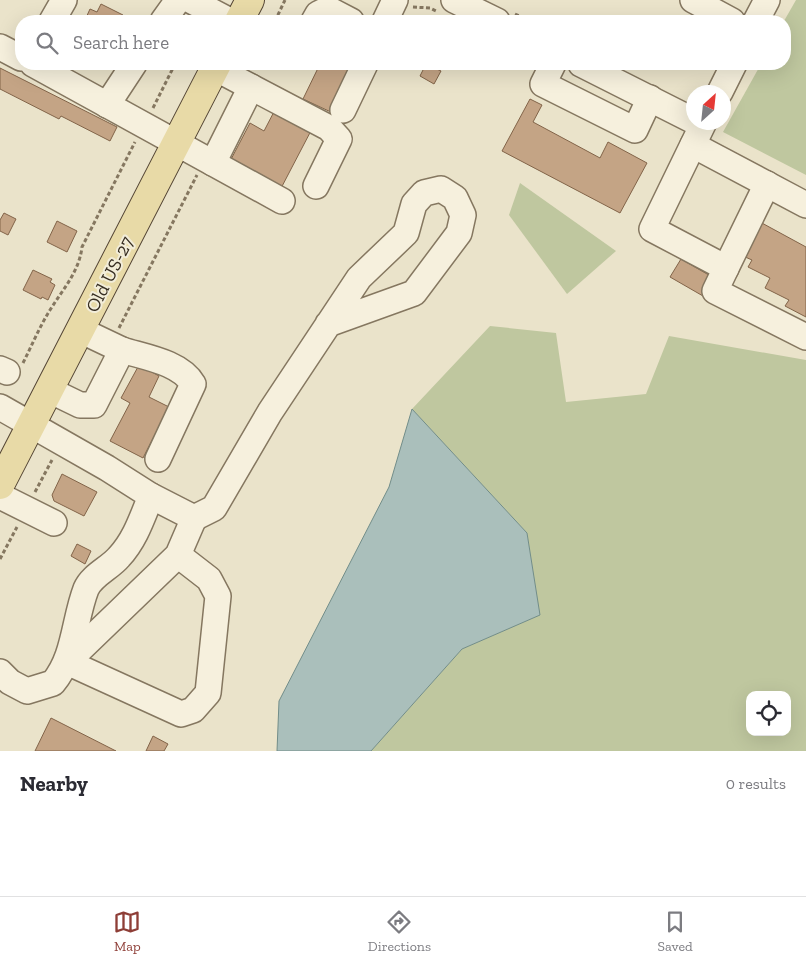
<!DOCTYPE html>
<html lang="en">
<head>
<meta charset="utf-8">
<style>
	body { margin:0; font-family:"Zilla Slab",serif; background:#f7f7f7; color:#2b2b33 }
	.controls { position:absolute; right:15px; bottom:15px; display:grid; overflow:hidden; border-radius:10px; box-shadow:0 5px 20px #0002 }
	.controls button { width:45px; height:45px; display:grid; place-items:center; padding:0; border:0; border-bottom:1px solid #e1e1e2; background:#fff; color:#2b2b33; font:25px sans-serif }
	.compass { position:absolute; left:686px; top:85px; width:45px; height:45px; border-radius:50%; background:#fff; box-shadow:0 5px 20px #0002; rotate:27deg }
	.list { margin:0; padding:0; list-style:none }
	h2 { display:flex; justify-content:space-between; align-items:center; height:65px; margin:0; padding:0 20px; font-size:21px }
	h2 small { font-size:16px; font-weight:400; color:#7c7c81 }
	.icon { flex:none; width:28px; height:28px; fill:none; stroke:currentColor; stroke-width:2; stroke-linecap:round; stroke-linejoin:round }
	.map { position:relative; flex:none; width:806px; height:751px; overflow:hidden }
	.search { position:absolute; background:#fff; box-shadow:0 5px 20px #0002; left:15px; right:15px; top:15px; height:55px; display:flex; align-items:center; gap:12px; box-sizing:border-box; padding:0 18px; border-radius:20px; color:#7c7c81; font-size:19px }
	.sheet { height:145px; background:#fff }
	nav { display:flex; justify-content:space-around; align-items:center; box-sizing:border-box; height:70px; border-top:1px solid #e1e1e2; background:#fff; font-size:14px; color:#7c7c81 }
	nav a { display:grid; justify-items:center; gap:2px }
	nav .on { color:#8e3e37 }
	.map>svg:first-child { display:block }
</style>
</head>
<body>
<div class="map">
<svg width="806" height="751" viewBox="0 0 806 751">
	<rect width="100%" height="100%" fill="#eae3ca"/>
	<g fill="#bfc79f" fill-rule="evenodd">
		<path d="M796,0H806V175L723,132L761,64H785L784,21Z"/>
		<path d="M520,183L616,251L567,294L509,215Z"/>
		<path d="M490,326L556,333L566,402L646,394L669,336L806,360V751H371L462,649L539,615L527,533L412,409ZM750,695H787V732H750Z"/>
	</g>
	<path fill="#aabfbb" stroke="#728d89" d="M412,409L527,533L540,615L462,649L371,751H277L279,701L389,487Z"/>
	<g fill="#c4a485" stroke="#826449">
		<path d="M101,4L123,15L120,21L85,20L90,9L97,12Z"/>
		<path d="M320,64H357L333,113L303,99Z"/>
		<path d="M426,64L441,71L434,84L420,76Z"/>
		<path d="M0,68L117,127L110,141L61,116L59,119L0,89Z"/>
		<path d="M530,99L542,105L533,122L600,158L608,142L647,163L620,213L502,151Z"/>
		<path d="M277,106L314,125L278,194L227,167L250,123L264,131Z"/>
		<path d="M4,213L16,219L8,235L0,231V220Z"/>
		<path d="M57,221L77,231L67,252L47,242Z"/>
		<path d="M760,222L806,247V317L785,306L789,300L765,288L770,278L748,267L752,260L743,256Z"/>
		<path d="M681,259L714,278L703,296L670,277Z"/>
		<path d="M33,270L52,279L50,282L55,285L48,300L42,297L41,299L23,290Z"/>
		<path d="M139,365L159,376L149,397L169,407L143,458L110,441L130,403L121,398Z"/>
		<path d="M62,474L97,492L84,516L54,501L52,495Z"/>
		<path d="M77,544L91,551L85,564L71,556Z"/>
		<path d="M51,718L116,751H35Z"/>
		<path d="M153,736L168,744L164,751H146Z"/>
	</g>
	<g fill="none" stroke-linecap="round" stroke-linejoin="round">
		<g stroke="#857760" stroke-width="28">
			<g id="minor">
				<path d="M190,0L230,21"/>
				<path d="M454,0L497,21"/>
				<path d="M693,0L732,21"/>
				<path d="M52,21L64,0"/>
				<path d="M163,21L178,0"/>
				<path d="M314,21L318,14L328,9L351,21"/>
				<path d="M385,21L395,0"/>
				<path d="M756,21L767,0"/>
				<path d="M0,47L21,58"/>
				<path d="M33,64L282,201"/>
				<path d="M553,64L543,84L635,130L650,98"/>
				<path d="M581,64L694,121"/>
				<path d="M215,68L329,128L339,139L316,186"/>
				<path d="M720,92L734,64"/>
				<path d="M107,105L134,64"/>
				<path d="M343,110L365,64"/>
				<path d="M704,122L652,229L726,268L715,291L806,337"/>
				<path d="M693,145L806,205"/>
				<path d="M213,163L251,87"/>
				<path d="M726,268L767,184"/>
				<path d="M122,350C144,357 180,362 193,384L158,459"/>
				<path d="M0,369L7,372"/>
				<path d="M49,390L80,405H94L122,350L80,330"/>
				<path d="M0,407L107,468L151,496C142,518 135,540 119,557C110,568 92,575 86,589C74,620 75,657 53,683L27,691L10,682L0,672"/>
				<path d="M0,496L54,523"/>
				<path d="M151,496L194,518L214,508L270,412L359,278L406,233L414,204L424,193L441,189L455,198L463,215L459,233L414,293L328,324"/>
				<path d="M178,555L67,662L181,714L193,710L208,693L218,596L209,579L178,555L194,518"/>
			</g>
		</g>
		<g stroke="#544534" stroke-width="30">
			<g id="major">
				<path d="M239,21L250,0"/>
				<path d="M0,485L217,64"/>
			</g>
		</g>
		<g stroke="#857760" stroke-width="3" stroke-dasharray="4 2.5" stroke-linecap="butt">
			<path d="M413,7L430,8L436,11"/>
			<path d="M515,14L530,21"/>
			<path d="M275,21L285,0"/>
			<path d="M153,108L175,64"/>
			<path d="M119,328L197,175"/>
			<path d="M23,363C32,345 40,326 50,310C63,289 79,272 82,247L135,142"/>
			<path d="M35,492L52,460"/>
			<path d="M0,559L17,527"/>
		</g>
		<use href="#minor" stroke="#f6f0dd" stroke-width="25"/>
		<use href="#major" stroke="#e8daa7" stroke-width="28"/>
	</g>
	<g text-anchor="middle" stroke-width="4" stroke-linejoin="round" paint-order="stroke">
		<g font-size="19" fill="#372e22" stroke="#f2edd9">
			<text transform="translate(109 274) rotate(-63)" y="7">Old US-27</text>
		</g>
	</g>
</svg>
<div class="controls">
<button><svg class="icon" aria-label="locate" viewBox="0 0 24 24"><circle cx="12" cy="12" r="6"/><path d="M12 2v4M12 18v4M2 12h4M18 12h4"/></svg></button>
</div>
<svg class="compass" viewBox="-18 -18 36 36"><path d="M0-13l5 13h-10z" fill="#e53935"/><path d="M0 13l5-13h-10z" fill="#7c7c81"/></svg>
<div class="search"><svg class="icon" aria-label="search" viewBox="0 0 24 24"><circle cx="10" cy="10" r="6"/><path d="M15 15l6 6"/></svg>Search here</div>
</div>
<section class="sheet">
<h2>Nearby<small>0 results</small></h2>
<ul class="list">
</ul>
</section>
<nav>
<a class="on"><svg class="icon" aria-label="map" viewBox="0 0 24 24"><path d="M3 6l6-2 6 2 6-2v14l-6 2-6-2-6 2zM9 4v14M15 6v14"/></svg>Map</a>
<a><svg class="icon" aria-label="directions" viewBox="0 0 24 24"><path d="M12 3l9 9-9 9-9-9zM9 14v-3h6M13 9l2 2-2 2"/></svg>Directions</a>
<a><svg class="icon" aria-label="saved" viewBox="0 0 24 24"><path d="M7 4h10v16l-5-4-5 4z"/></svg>Saved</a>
</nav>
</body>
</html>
